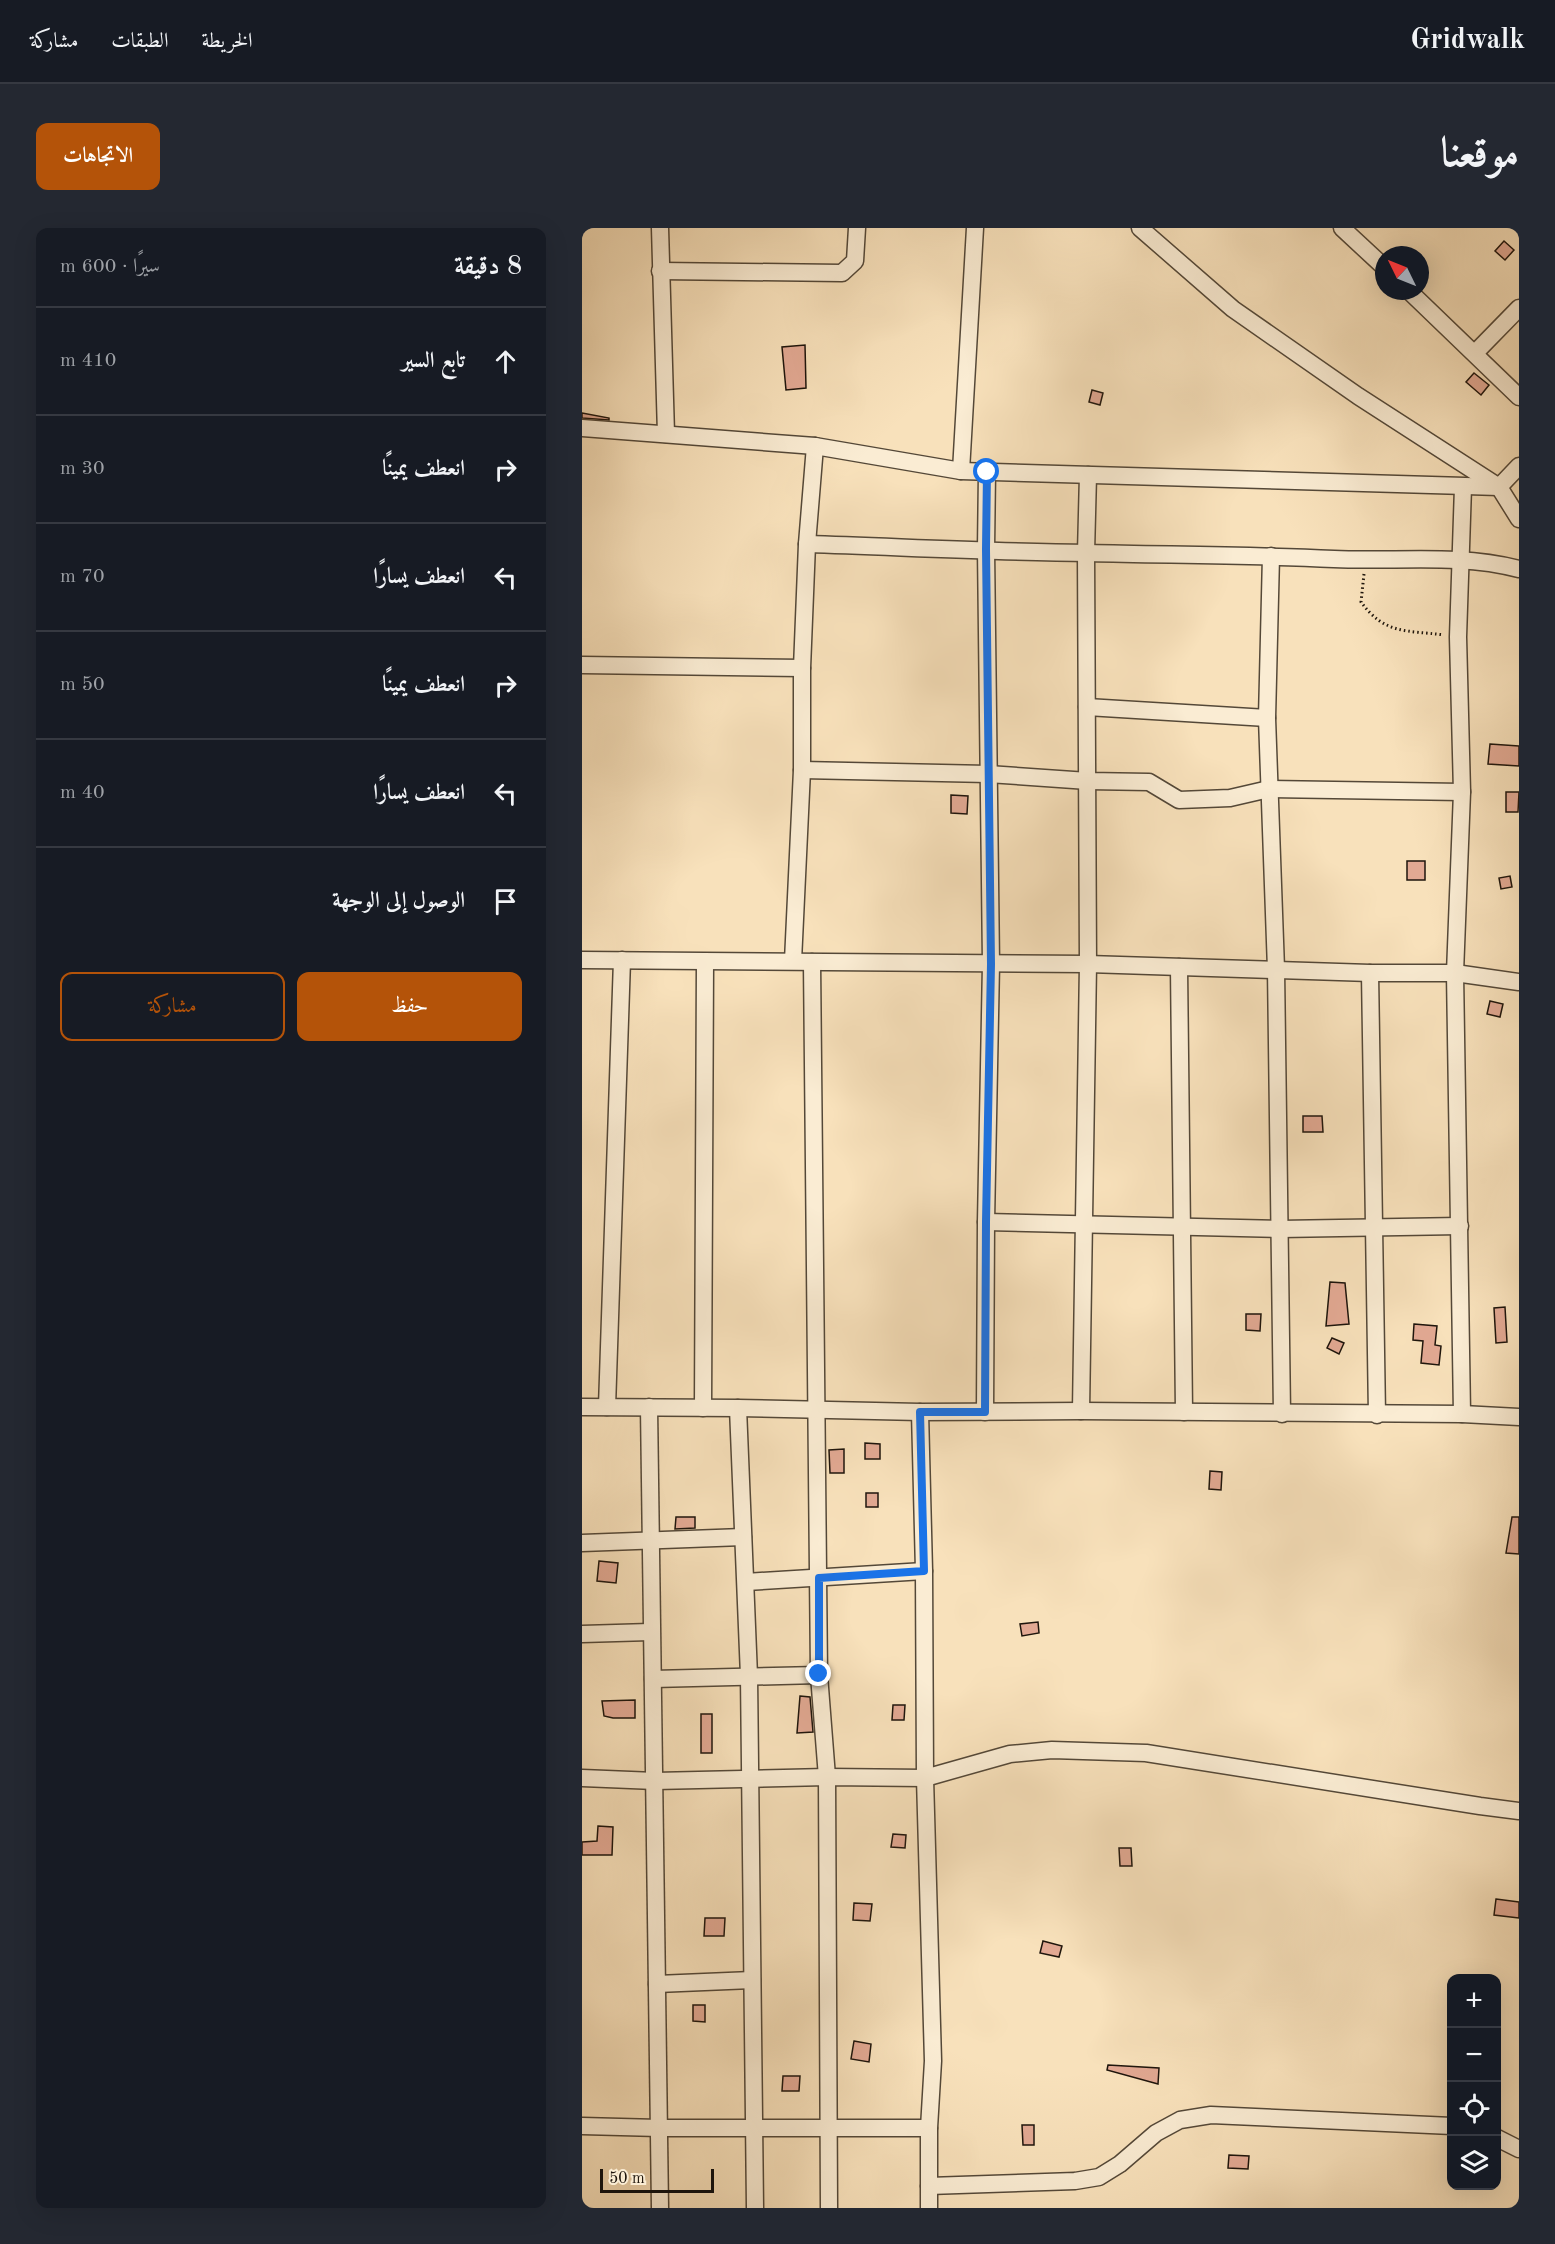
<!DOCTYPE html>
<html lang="ar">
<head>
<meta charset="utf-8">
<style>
	body { margin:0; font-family:"Old Standard TT",Amiri,serif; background:#242831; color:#f1f3f6; direction:rtl }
	.controls { position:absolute; right:18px; bottom:18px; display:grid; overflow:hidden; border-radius:12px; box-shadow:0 6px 24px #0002 }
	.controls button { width:54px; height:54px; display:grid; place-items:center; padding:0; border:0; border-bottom:2px solid #363941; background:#171b24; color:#f1f3f6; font:30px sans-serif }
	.compass { position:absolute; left:793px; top:18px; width:54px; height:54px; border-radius:50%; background:#171b24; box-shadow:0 6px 24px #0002; rotate:313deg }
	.scale { position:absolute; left:18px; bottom:15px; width:114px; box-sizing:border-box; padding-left:6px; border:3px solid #1e150c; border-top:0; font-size:16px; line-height:21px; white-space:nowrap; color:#1e150c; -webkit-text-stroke:4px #faecd3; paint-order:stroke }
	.stop { position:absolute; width:18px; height:18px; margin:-14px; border:4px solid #1a73e8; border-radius:50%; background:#fff }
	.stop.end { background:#1a73e8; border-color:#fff; box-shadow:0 2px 6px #0008 }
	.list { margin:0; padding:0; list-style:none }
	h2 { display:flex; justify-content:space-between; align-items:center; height:78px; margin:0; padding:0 24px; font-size:26px }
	h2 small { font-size:20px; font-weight:400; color:#9ea1a6 }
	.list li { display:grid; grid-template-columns:39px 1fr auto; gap:18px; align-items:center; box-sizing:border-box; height:108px; padding:0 24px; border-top:2px solid #363941 }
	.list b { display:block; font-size:22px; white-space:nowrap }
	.list em { font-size:20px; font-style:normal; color:#9ea1a6 }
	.actions { display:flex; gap:12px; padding:18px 24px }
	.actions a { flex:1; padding:14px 0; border:2px solid #b45309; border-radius:12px; text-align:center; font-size:21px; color:#b45309 }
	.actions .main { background:#b45309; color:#fff }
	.icon { flex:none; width:33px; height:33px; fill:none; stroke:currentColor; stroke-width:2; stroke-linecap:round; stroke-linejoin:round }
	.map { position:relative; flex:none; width:937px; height:1980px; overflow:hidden; direction:ltr; border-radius:12px }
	header { display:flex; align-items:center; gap:36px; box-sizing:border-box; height:84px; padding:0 30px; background:#171b24; border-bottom:2px solid #363941 }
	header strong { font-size:28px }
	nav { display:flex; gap:33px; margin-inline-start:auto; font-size:21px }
	.intro { display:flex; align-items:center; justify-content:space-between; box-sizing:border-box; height:144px; padding:0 36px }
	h1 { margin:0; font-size:42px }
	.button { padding:15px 27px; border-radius:12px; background:#b45309; color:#fff; font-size:21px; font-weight:700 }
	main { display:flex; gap:36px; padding:0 36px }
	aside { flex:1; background:#171b24; border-radius:12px; box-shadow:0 6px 24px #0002 }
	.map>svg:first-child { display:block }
</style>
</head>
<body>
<header>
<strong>Gridwalk</strong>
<nav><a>الخريطة</a><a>الطبقات</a><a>مشاركة</a></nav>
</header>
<div class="intro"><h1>موقعنا</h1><a class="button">الاتجاهات</a></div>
<main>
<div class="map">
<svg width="937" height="1980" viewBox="0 0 937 1980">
	<rect width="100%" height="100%" fill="#f8e1bb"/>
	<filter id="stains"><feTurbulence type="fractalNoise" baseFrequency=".00333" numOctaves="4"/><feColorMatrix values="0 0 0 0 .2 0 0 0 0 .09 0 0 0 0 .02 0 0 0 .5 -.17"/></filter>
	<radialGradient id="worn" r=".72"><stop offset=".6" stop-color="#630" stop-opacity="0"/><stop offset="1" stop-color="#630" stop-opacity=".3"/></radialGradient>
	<g fill="#e2a993" stroke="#1e150c" stroke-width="1.5">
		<path d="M922,13L932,22L923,32L913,23Z"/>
		<path d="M223,117L224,160L204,162L200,119Z"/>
		<path d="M892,145L907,157L899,167L884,154Z"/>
		<path d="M510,162L521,165L518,177L507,174Z"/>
		<path d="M0,185L27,190V192L0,190Z"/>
		<path d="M908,516L937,518V538L906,536Z"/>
		<path d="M924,564H937L936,584H924Z"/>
		<path d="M369,567L386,568L385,586L369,585Z"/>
		<rect x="825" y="633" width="18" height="19"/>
		<path d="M928,648L930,659L919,661L917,650Z"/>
		<path d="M908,773L921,776L918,789L905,786Z"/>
		<path d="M721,888H740L741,904H721Z"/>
		<path d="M748,1054L763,1055L767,1096L744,1098Z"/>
		<path d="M923,1079L925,1114L914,1115L912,1080Z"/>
		<path d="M664,1086H679L678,1103L664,1102Z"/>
		<path d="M832,1096L855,1098L853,1117L859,1118L857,1137L839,1135L841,1113L831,1112Z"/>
		<path d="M750,1110L762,1115L757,1126L745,1120Z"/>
		<path d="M283,1215L298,1216V1231H283Z"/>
		<path d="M262,1221V1245H248L247,1222Z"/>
		<path d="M628,1243L640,1244L639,1262L627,1261Z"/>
		<rect x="284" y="1265" width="12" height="14"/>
		<path d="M94,1289H113V1300L93,1301Z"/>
		<path d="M930,1289H937V1326L924,1325Z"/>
		<path d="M17,1333L36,1335L34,1355L15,1353Z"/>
		<path d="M456,1394L457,1405L440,1408L438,1396Z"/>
		<path d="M218,1468L228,1469L231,1504L215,1505Z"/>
		<path d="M53,1472V1490H31L22,1488L20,1473Z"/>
		<path d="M311,1477H323L322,1492H310Z"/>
		<rect x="119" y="1486" width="11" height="39"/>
		<path d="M16,1598L31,1599L30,1627H0V1614L15,1613Z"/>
		<path d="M311,1606L324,1607L323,1620L309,1619Z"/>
		<path d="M537,1620H549L550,1638H538Z"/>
		<path d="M914,1671L937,1674V1690L912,1687Z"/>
		<path d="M272,1675L290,1676L288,1693L271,1692Z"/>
		<path d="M123,1690H143L142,1708H122Z"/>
		<path d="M461,1713L480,1718L477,1729L458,1725Z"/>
		<path d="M111,1777H123V1794L111,1793Z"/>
		<path d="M272,1813L289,1816L287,1834L269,1831Z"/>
		<path d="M526,1837L577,1840L576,1856L525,1842Z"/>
		<path d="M201,1848H218L217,1863H200Z"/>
		<path d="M440,1897H452V1917H441Z"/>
		<path d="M647,1927L667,1928L666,1941L646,1940Z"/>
	</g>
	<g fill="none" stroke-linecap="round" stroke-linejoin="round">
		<g stroke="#544838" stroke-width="19">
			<g id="minor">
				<path d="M78,0L84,206"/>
				<path d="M558,0L651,81L776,168L917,259L937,291"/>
				<path d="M760,0L802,39"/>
				<path d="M78,43L260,45L273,33L275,0"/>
				<path d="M827,63L937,169"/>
				<path d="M893,125L937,80"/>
				<path d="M0,200L233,218L379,243L917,259L937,238"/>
				<path d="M379,243L393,0"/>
				<path d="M225,316C319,319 413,324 507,325C588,327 670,327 752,331C813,334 877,325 937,341"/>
				<path d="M689,328L685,490L694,741L700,1186"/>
				<path d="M0,437L220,440"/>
				<path d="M505,479L685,490"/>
				<path d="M220,542L406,546L506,553L567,554L597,572L648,570L687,561L880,564"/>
				<path d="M0,732L506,736L788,745H873L937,754"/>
				<path d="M211,733L220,542V440L225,316L233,218"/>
				<path d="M230,734L237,1447L245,1549L247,1980"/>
				<path d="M597,739L602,1184"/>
				<path d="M788,745L795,1187"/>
				<path d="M404,994L698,1001L878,998"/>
				<path d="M0,1179L156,1180L338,1184L499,1183L880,1186L937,1189"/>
				<path d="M25,1179L40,732"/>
				<path d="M67,1179L78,1980"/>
				<path d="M121,1180L123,734"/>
				<path d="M156,1180L167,1448L173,1980"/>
				<path d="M499,1183L506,736L504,325L506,247"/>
				<path d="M338,1184L342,1343L343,1550L351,1833L347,1900V1980"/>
				<path d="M403,1184L404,994L409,736L404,321L405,244"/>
				<path d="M880,1186L873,745L880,564L876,409L881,259"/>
				<path d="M0,1315L161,1309"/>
				<path d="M164,1354L342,1343"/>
				<path d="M0,1406L68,1404"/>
				<path d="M71,1451L237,1447"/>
				<path d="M0,1550L73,1553L245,1549L343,1550L428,1526L470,1522L564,1525L898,1578L937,1583"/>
				<path d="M75,1756L170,1752"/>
				<path d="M0,1898L77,1900H347"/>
				<path d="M915,1910L937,1921"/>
				<path d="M347,1958L493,1953L517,1949L538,1936L574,1905L598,1892L629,1887L870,1898"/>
			</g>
		</g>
		<path stroke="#1e150c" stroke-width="3" stroke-dasharray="1.5 3" stroke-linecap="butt" d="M782,346L779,374C803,407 825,402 862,407"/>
		<use href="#minor" stroke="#faecd3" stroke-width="16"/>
	</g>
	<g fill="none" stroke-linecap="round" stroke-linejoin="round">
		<path stroke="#1a73e8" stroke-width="8" d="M237,1446V1350L342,1343L338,1184H403L404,994L409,736L404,321L405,244"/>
	</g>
	<rect width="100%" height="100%" filter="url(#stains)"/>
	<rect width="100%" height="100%" fill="url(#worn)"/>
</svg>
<div class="controls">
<button>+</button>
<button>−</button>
<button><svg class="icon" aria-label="locate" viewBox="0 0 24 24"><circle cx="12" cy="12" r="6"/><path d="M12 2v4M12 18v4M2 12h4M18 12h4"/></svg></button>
<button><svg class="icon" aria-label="layers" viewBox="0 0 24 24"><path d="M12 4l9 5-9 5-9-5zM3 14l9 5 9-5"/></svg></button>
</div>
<svg class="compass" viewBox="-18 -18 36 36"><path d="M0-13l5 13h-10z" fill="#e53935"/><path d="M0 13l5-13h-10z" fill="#9ea1a6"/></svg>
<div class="scale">50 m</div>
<div class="stop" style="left:405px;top:244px"></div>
<div class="stop end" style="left:237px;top:1446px"></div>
</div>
<aside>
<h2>8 دقيقة<small>سيرًا · 600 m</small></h2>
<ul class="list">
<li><svg class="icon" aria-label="ahead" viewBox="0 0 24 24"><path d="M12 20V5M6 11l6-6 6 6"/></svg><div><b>تابع السير</b></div><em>410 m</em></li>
<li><svg class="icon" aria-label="right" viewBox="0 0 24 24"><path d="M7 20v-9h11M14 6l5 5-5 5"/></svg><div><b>انعطف يمينًا</b></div><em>30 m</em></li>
<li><svg class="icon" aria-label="left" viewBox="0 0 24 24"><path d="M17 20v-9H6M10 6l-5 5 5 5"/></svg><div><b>انعطف يسارًا</b></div><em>70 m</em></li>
<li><svg class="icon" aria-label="right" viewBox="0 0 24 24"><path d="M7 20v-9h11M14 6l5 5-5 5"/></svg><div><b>انعطف يمينًا</b></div><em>50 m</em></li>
<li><svg class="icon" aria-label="left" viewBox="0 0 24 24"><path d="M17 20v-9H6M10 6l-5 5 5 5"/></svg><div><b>انعطف يسارًا</b></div><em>40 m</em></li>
<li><svg class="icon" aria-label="arrive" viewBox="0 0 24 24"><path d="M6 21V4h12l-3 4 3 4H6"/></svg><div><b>الوصول إلى الوجهة</b></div></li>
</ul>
<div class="actions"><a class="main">حفظ</a><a>مشاركة</a></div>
</aside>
</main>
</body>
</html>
